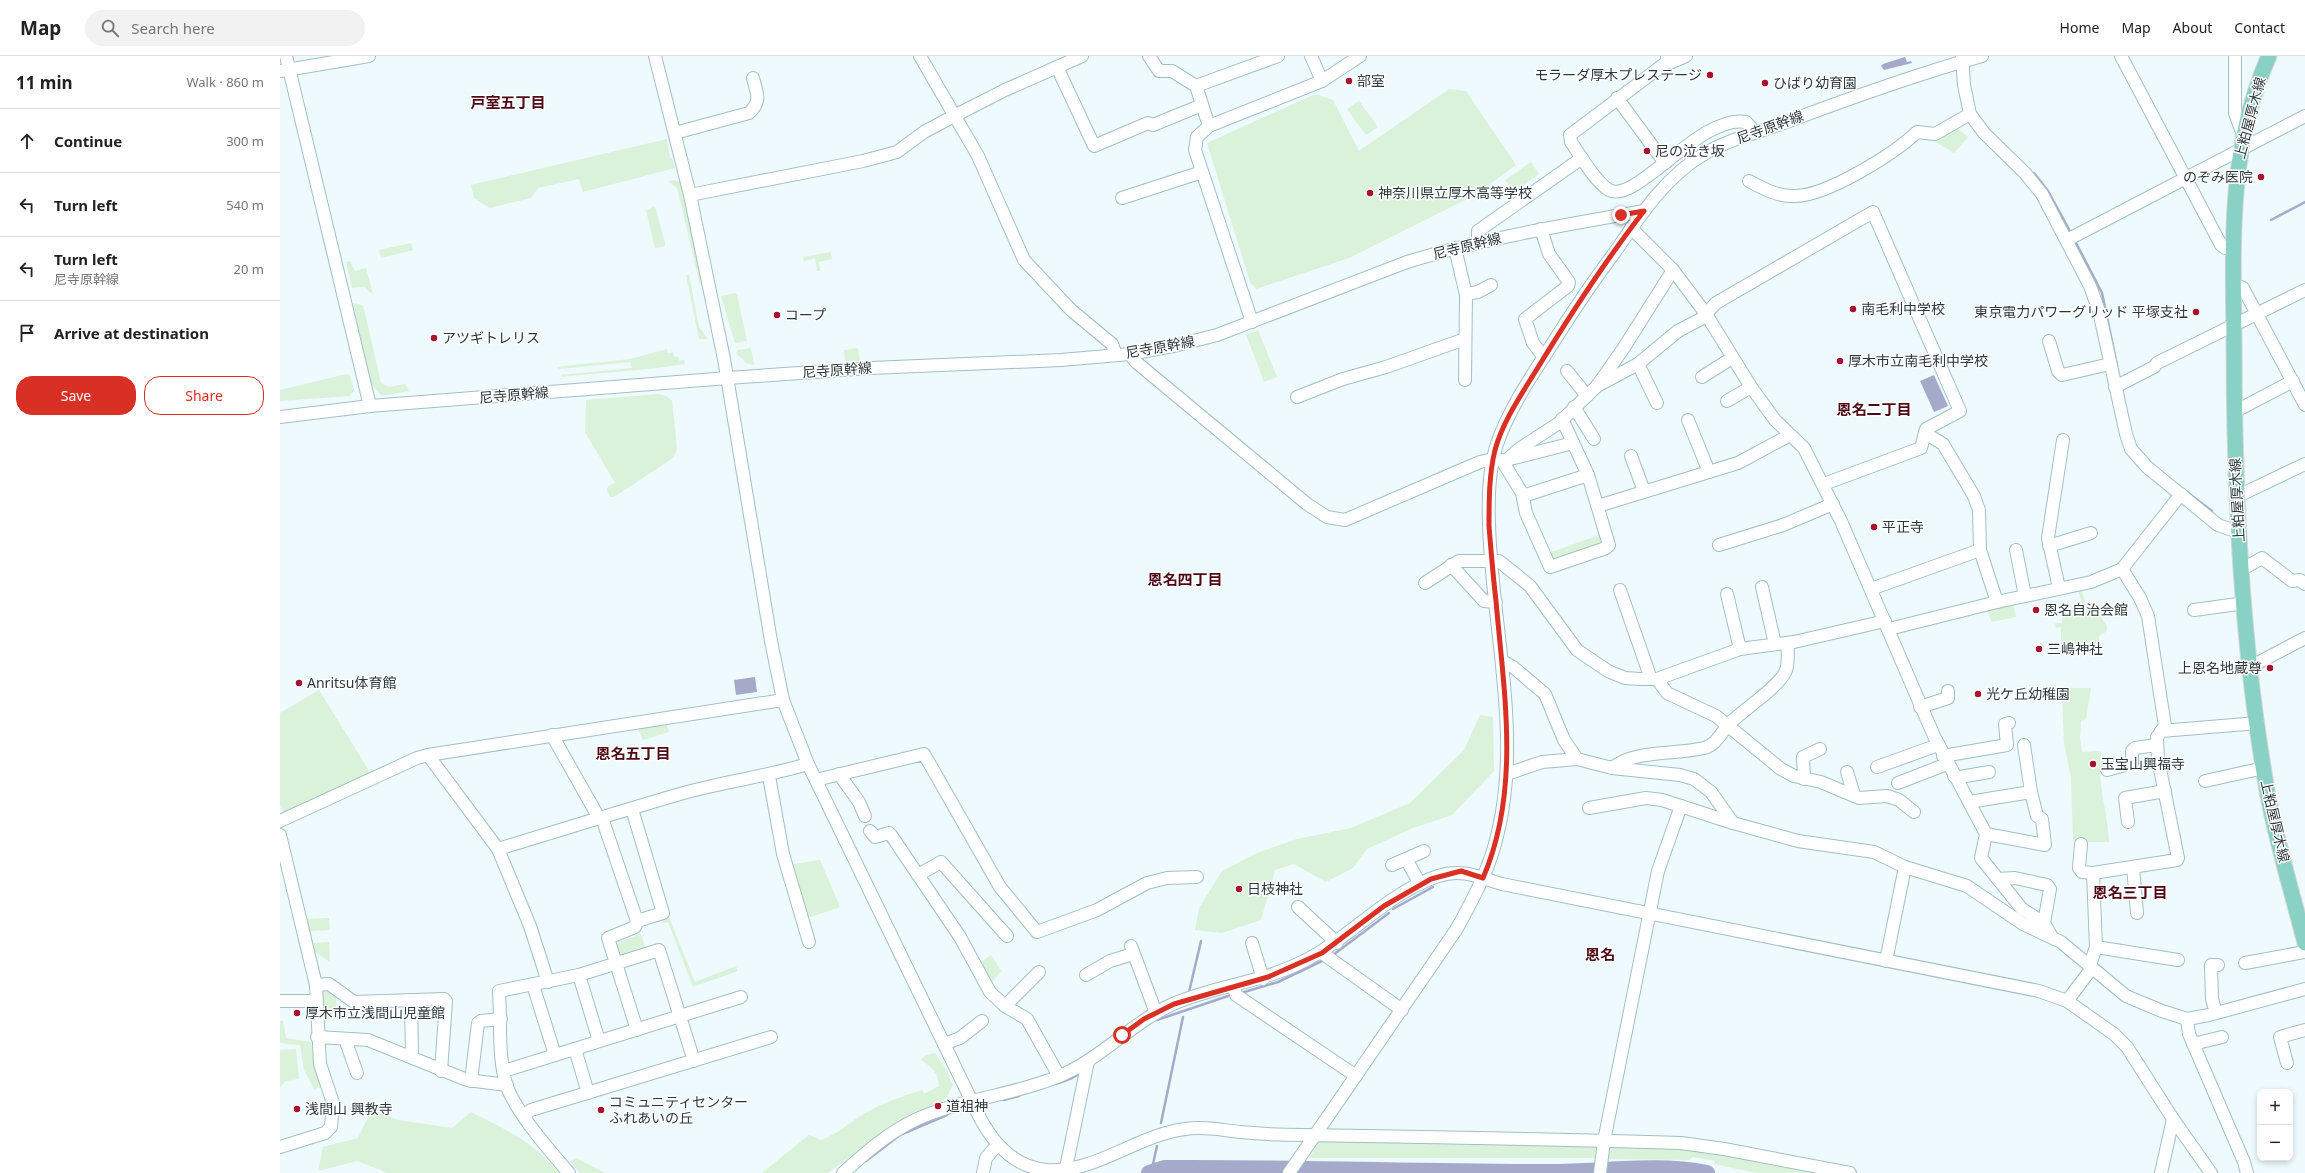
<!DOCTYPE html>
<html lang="en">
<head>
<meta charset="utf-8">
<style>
	body { margin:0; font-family:"Noto Sans","Noto Sans JP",sans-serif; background:#f2f2f2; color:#222 }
	.controls { position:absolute; right:12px; bottom:12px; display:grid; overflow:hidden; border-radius:8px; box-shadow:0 2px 6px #0003 }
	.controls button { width:36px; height:36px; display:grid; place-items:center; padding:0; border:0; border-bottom:1px solid #e0e0e0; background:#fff; color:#222; font:20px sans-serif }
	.stop { position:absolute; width:12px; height:12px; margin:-9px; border:3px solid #d93025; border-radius:50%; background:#fff }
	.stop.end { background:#d93025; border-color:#fff; box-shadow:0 1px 4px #0008 }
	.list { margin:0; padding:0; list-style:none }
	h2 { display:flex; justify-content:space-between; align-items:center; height:52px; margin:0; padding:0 16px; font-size:17px }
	h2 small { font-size:13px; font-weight:400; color:#767676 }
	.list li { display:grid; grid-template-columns:26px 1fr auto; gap:12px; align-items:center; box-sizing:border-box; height:64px; padding:0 16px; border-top:1px solid #e0e0e0 }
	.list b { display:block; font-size:15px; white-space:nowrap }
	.list p { margin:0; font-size:13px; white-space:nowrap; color:#767676 }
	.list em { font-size:13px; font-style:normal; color:#767676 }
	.actions { display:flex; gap:8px; padding:12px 16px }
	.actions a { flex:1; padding:9px 0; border:1px solid #d93025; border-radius:16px; text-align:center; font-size:14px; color:#d93025 }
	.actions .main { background:#d93025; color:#fff }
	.icon { flex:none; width:22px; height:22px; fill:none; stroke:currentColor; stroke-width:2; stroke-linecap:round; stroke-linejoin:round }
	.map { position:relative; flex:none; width:2025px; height:1117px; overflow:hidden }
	header { display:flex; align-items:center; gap:24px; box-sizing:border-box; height:56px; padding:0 20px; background:#fff; border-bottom:1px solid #e0e0e0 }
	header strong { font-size:19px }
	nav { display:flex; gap:22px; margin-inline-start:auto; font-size:14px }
	.search { width:280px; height:36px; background:#f2f2f2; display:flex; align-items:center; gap:10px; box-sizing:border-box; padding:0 14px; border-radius:22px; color:#767676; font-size:15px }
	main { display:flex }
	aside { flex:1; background:#fff }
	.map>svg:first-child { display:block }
</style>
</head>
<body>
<header>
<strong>Map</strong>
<div class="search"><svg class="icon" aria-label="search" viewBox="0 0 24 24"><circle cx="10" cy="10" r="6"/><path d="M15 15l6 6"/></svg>Search here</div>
<nav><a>Home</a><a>Map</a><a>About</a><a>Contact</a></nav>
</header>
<main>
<aside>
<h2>11 min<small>Walk · 860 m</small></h2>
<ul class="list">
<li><svg class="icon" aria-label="ahead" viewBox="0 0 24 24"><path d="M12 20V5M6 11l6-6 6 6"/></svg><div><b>Continue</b></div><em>300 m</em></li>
<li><svg class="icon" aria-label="left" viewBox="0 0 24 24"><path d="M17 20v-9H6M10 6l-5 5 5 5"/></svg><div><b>Turn left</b></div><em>540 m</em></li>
<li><svg class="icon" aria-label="left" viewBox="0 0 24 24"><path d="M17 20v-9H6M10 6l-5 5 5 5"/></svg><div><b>Turn left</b><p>尼寺原幹線</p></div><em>20 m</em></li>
<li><svg class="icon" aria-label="arrive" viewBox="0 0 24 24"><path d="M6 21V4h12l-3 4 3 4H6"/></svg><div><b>Arrive at destination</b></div></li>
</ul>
<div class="actions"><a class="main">Save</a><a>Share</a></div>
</aside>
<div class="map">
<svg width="2025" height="1117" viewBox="0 0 2025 1117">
	<rect width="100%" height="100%" fill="#eefafd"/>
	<g fill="#daf1da">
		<path d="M1169,33L1186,35L1236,109L1195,139L1069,202L976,233L970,226L927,87L1035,38L1053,44L1079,95Z"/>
		<path d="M1079,45L1098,71L1086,79L1067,53Z"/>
		<path d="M1673,72L1678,73L1688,81L1674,97L1652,84Z"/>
		<path d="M387,83L390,102H392L395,112L303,136L299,123L258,132L251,142L210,152L194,142L191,129Z"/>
		<path d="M1251,106L1259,118L1234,136L1225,124Z"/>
		<path d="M395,124L400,127L426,232L423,233L420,228L397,132L388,125Z"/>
		<path d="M375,150L385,187V190L375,192L366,154Z"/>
		<path d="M131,187L133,194L101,202L99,194Z"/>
		<path d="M551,196L552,203L539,206L540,215H537L535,202L524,205L523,201Z"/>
		<path d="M70,205L75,215L86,212L93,238L84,231L72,232L66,206Z"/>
		<path d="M406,219H409L419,271L428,283H419Z"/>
		<path d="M455,237L457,239L467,285L455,287L441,240Z"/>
		<path d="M73,247L82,249L84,253L101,327L109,331L125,328L129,335L102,340L89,326Z"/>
		<path d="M978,274L997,321L984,326L966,278Z"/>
		<path d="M471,292L474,308L473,309L466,307L456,297L458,294Z"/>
		<path d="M578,292L580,305L565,306L564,294Z"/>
		<path d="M387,293L388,297L393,296L394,301L398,300L399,305L404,304L405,308C365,315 324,316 282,321L281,319L352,312L350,306L280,313L276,311L350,303Z"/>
		<path d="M66,318L70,320L74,334L70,340L0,345V334Z"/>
		<path d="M379,338L386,340L392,345L397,393L393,402L334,441H330L327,434L328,430L335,427L305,376L306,344Z"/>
		<path d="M1322,478L1326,489L1271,509L1266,498Z"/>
		<path d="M1801,532L1806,549L1814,548L1815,555L1813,556L1811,561L1820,560L1827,570V575L1819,580V589L1781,594V571L1776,572L1775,567H1782V557L1802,548L1798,533Z"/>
		<path d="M1733,547L1736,561L1712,566L1706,553Z"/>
		<path d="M1789,632H1811L1806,663L1801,665L1800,681L1802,696L1816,695L1821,696C1816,723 1828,758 1829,786H1795L1793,784L1791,721L1784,687L1782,639Z"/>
		<path d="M39,634L91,718L4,757L0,750V657Z"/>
		<path d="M1200,659L1213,661L1214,715L1172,759L1133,772L1087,793L1073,812L1046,826L1014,808L995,814L981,864L942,877L915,874L919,852L942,815L977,797L1017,783L1071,772L1130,747L1184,694Z"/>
		<path d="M385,664L389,676L363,684L356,669Z"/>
		<path d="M540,804L560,851L525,863L508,809Z"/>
		<path d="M388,859L415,926L456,910L458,915L413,931L388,866L384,867L382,862Z"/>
		<path d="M49,862L50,874L30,875L26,863Z"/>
		<path d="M361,878L366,893L340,900L337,889L339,886Z"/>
		<path d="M49,886L50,906L35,896L32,887Z"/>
		<path d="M711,899L721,915L709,930L698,908Z"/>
		<path d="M43,931L56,937L57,963H41L40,934Z"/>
		<path d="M0,965H3L6,982L31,986L35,1014L44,1030L34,1033L24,1014L20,989L0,987Z"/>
		<path d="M16,993L19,1023L6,1025L0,1031V994Z"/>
		<path d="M655,997L665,1011L673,1029L668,1039L660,1048L608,1072L548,1117H482L529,1079L541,1084C558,1078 571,1065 587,1056C604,1046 624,1040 642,1034L644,1038L659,1030C658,1016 653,1012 641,1004L644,1000Z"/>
		<path d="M92,1053L118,1064L172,1072L191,1056C227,1074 252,1085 279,1117H108L77,1105L38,1115L43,1091L78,1082Z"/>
		<path d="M1042,1085L1315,1086L1319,1089V1102H1030L1038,1086Z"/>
		<path d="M1401,1089L1553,1117H1477L1434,1108L1435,1105L1413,1101L1409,1104L1327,1103L1329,1091Z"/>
		<path d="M296,1102L325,1117H300L290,1105Z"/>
		<path d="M1362,1105H1393L1427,1110V1117H1332L1359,1115Z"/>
	</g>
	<g fill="#a6aaca">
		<path d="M1625,1L1627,6L1631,5L1632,7L1604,14L1601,10L1603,8Z"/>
		<path d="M1654,319L1668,350L1654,356L1640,325Z"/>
		<path d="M475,621L477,636L456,639L454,624Z"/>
	</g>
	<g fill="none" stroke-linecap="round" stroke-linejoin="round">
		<g stroke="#a6aaca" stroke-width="2.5">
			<path d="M1754,117L1768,135L1791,177"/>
			<path d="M1991,164L2025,146"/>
			<path d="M1795,185L1822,237L1837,310"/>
			<path d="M1903,433L1932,455"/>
			<path d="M1113,853L1153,831"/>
			<path d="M1053,899L1109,857"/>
			<path d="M909,936L921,885"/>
			<path d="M961,937L998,926L1042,905"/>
			<path d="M877,964L951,939"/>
			<path d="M776,1028L792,1022L801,1017"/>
			<path d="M724,1044L739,1040"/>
			<path d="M881,1067L903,961"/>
			<path d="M586,1105L620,1079L667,1059"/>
			<path d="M871,1117L877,1090"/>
		</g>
		<path stroke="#a6aaca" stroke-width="16" d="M869,1117L884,1112C1013,1111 1142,1116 1271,1116C1322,1116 1377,1107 1427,1117"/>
		<g stroke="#a1c0c6" stroke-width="14">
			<g id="minor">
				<path d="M6,0L90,350"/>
				<path d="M375,0L410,139L444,303L491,585L503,644L528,708L697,1056C711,1085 733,1111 767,1114C816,1117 857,1079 905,1073C922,1070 942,1074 960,1076C981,1078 1002,1079 1023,1079C1149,1081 1275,1083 1401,1087L1444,1093L1570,1117"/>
				<path d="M640,0L698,100L744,204L791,254L832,288L836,299"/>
				<path d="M869,0L879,15H892L916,30L929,70"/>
				<path d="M1031,0L1042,25"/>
				<path d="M1387,0V6L1290,79L1291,86C1300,99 1315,126 1329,134C1356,149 1421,57 1466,66L1475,76"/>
				<path d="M1682,0L1684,29L1690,58L1704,77L1745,117L1762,138L1810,230L1819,255L1846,378L1851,393L1867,411L1938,469L1958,476"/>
				<path d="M1841,0L1941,189L1945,192L1953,191"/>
				<path d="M1955,0V57L1963,79"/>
				<path d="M1387,6H1392L1406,0"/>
				<path d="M777,11L814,90L868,67L873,69L922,49"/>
				<path d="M0,15L89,0"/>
				<path d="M916,30L998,0"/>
				<path d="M1337,42L1385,107"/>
				<path d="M395,77L469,57C482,45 477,38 473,22"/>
				<path d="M1469,125C1484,133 1498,141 1516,140C1548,139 1614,98 1637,76L1655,78L1690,58"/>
				<path d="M410,139L583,105L617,96L644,76L674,60L725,34L802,0"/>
				<path d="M842,142L922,116"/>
				<path d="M1351,172L1393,214L1426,258L1471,331L1495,364L1524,392L1561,465L1654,680L1706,778L1701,802L1742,853L1764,867L1772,881"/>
				<path d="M1261,173L1269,198L1289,226L1288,230L1245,263L1253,287L1264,301"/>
				<path d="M1787,184L2025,60"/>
				<path d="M1198,186V175L1302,102"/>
				<path d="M1175,192L1186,239L1185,324"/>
				<path d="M1954,228L1963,232L2025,349"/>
				<path d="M1186,238L1198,236L1211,229"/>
				<path d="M972,266L915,94L917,81L929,70L1042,25L1080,0"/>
				<path d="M1769,285L1778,315L1782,319L1830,308"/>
				<path d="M850,298L856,306L1027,448L1047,461L1065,464L1200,406L1213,403L1226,405L1239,393L1279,367L1317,330L1343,293L1393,214"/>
				<path d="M1358,308L1377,347"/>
				<path d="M1287,315L1307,340"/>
				<path d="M1422,321L1452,302"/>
				<path d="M1317,330L1358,308L1398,275L1421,263L1436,247L1593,156L1680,355L1646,373L1641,392L1544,428"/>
				<path d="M1835,331L1874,311L1877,307L2025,234"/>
				<path d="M1017,341L1063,323L1106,311L1185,283"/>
				<path d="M1447,345L1471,331"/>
				<path d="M1294,351L1314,383"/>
				<path d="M1954,356L2013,325"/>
				<path d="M0,361L90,350L448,322L591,312L781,304L850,298L898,289L937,279L1127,206C1205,182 1285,169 1364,155"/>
				<path d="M1408,364L1429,416"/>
				<path d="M1645,377L1663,388L1694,440L1699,454L1700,494L1717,546"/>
				<path d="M1351,400L1364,435"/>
				<path d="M1230,403L1293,387"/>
				<path d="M1223,406L1242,437L1246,457L1270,511L1326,492L1329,489L1308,419L1282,363"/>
				<path d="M1243,440L1308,419"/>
				<path d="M1956,441L2025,408"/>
				<path d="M1318,450L1458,407L1510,379"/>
				<path d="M1439,489L1503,469L1553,448"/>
				<path d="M1769,490L1811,477"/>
				<path d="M1736,494L1745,540"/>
				<path d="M1171,509L1204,545L1216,546"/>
				<path d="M1961,514L1982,502L2012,525L2020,524L2025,528"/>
				<path d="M1145,527L1179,505H1219L1250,530L1297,594L1328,615L1345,622L1360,623H1377L1460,593L1514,586L1605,565"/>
				<path d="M1482,531L1495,588"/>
				<path d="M1779,532L1768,482L1783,384"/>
				<path d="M1591,533L1700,494"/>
				<path d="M1340,534L1371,623"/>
				<path d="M1447,538L1460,593"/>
				<path d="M1914,554L1965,547"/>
				<path d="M1609,573L1717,546L1811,526L1842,513L1901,438"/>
				<path d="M1222,605L1233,611L1265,638L1284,684L1297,703"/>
				<path d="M1970,611L2025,582"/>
				<path d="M1377,623L1387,637L1436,660L1501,713L1514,720L1541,726L1579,742L1607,740L1619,744L1634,756"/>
				<path d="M1640,651L1668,642V635"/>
				<path d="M1881,675L1978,667"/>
				<path d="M272,679L319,762"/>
				<path d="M148,699L218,793L250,870L268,926"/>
				<path d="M1663,700L1727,689L1725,668L1729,667"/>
				<path d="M1597,711L1658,689"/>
				<path d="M1332,712C1356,693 1396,699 1424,692C1436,689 1441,677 1448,669C1461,655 1501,630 1506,614C1509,607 1507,595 1508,587"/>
				<path d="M1827,714L1852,707V695L1855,692L1877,689"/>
				<path d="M1567,716L1574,739"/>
				<path d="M559,718L579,746L585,760"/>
				<path d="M1227,718L1262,706L1297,703L1332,712L1400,719L1414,723L1431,736L1453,767L1518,785L1594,796L1625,811L1687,830L1743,868L1781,886L1846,940L1882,955L1907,963L1929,959L2025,933"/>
				<path d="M489,720L503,798L529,886"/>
				<path d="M1674,720L1680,721L1709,716"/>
				<path d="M1524,723L1523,701L1540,693"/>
				<path d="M536,724L644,698L720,831L757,876L817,854L867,827L887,822L917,821"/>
				<path d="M1925,725L1984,712"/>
				<path d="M1618,727L1667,708"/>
				<path d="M1689,746L1751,736L1744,689"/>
				<path d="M1309,752L1366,742L1382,744L1453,767"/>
				<path d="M352,753L383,857L357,865"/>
				<path d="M322,762L357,865L355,871L328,882L357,974"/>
				<path d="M0,765L137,702L148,699L503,644"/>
				<path d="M1848,766L1845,742L1885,735"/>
				<path d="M590,775L595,781L609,777L611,779L680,881L710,936L725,950L747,963L779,1020"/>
				<path d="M1706,778L1765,789L1762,763L1757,760L1751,736"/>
				<path d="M0,779L36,929L40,1008L53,1047L51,1071L45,1077L0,1091"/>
				<path d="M1801,788L1799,812L1802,816L1813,817"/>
				<path d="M218,793C281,774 344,754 407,736C448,725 488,720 528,708"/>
				<path d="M1126,803L1144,795"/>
				<path d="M1112,809L1126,803L1140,828"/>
				<path d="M1853,811L1857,857"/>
				<path d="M638,819L661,806L727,880"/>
				<path d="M1718,823L1735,822L1767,829L1770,833L1764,867"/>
				<path d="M1018,851L1057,887"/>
				<path d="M972,887L983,923"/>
				<path d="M851,890L876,957"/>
				<path d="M1816,891L1898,904"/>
				<path d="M1042,897L1122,954"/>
				<path d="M1606,905L1625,811"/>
				<path d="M1965,907L2025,896"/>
				<path d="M1810,909L1816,891L1813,817L1897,804L1898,802L1878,703L1877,681L1885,670L1868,560L1860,542L1842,513"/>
				<path d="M299,919L319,985"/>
				<path d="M806,919L830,905L853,898"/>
				<path d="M36,929L49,928L74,946L164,943L166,945L161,1015"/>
				<path d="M253,929L275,999"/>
				<path d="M954,930L956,939L1076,1020"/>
				<path d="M131,944L132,1001"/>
				<path d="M0,945H36"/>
				<path d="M1787,945L1812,912"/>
				<path d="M725,950L759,916"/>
				<path d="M1936,957L1932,943L1931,909H1938"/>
				<path d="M1907,963L1909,978L1964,1106L1967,1117"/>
				<path d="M37,981L88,984L187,1024L227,1029"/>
				<path d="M65,983L77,1017"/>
				<path d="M664,988L680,982L702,965"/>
				<path d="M1913,988L1942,981"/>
				<path d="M295,993L308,1037"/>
				<path d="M2007,1007L2000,981L2025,974"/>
				<path d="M224,1015L461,941"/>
				<path d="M191,1025L198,967L201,965L221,963"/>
				<path d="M244,1059L251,1054L491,981"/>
				<path d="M289,1117C270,1095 231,1051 225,1024C218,996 221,964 219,935L299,919L379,894L414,1005"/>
				<path d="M563,1117C585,1097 608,1077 635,1064C680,1043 731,1040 777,1021C820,1004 851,967 893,948C934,930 979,927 1020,907C1069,884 1105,838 1158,820C1182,812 1199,821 1222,828L1759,935L1787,945L1834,978L1847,991L1893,1063L1931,1117"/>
				<path d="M703,1117L706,1102L717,1089"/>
				<path d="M785,1117L808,1005"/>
				<path d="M1009,1117L1176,874C1189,851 1202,827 1211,801C1247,693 1212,579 1209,468C1208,442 1209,412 1217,388C1230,350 1255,315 1276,282C1295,252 1314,224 1335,196C1359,161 1386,120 1424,98C1449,83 1477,77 1504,67C1570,42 1634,19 1702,0"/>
				<path d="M1320,1117L1324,1085L1378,815L1401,750"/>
				<path d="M1881,1117L1893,1063"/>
			</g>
		</g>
		<g stroke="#d5d7d8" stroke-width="17">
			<path id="major" d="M1989,0C1948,92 1953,186 1954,284C1954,434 1961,586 1987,734C1996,785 2012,836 2025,887"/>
		</g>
		<use href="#minor" stroke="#fff" stroke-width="12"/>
		<use href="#major" stroke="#89d1c4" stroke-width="15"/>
	</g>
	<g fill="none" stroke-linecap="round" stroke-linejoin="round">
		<path stroke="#d93025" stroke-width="5" d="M842,979L864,963L894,948L988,921L1042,897L1104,850L1151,823L1181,815L1203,822C1241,734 1224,637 1216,545C1213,520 1211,495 1209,470C1209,445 1209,418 1215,394C1223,365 1241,339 1257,313C1290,259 1325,205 1364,155L1341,159"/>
	</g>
	<g fill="#a9122f" stroke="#fff" stroke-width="1.5">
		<circle cx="1430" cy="19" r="4"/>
		<circle cx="1069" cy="25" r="4"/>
		<circle cx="1485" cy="27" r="4"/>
		<circle cx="1367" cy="95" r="4"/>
		<circle cx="1981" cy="121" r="4"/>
		<circle cx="1090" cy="137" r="4"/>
		<circle cx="1573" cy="253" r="4"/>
		<circle cx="1916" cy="256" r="4"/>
		<circle cx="497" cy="259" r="4"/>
		<circle cx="154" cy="282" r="4"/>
		<circle cx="1560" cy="305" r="4"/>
		<circle cx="1594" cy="471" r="4"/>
		<circle cx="1756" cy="554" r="4"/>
		<circle cx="1759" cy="593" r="4"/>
		<circle cx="1990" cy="612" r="4"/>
		<circle cx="19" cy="627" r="4"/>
		<circle cx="1698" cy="638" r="4"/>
		<circle cx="1813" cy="708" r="4"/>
		<circle cx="959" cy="833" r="4"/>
		<circle cx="17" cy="957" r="4"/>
		<circle cx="658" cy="1050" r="4"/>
		<circle cx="17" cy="1053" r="4"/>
		<circle cx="321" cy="1054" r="4"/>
	</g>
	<g text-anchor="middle" stroke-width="3" stroke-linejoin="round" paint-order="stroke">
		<g font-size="14" fill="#2c393b" stroke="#fff" text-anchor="start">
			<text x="1422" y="24" text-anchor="end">モラーダ厚木プレステージ</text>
			<text x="1077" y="30">部室</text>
			<text x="1493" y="32">ひばり幼育園</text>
			<text x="1375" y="100">尼の泣き坂</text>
			<text x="1973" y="126" text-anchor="end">のぞみ医院</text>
			<text x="1098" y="142">神奈川県立厚木高等学校</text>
			<text x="1581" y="258">南毛利中学校</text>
			<text x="1908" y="261" text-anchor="end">東京電力パワーグリッド 平塚支社</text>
			<text x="505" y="264">コープ</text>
			<text x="162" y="287">アツギトレリス</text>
			<text x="1568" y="310">厚木市立南毛利中学校</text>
			<text x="1602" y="476">平正寺</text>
			<text x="1764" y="559">恩名自治会館</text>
			<text x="1767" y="598">三嶋神社</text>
			<text x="1982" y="617" text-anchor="end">上恩名地蔵尊</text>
			<text x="27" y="632">Anritsu体育館</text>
			<text x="1706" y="643">光ケ丘幼稚園</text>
			<text x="1821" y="713">玉宝山興福寺</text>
			<text x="967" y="838">日枝神社</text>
			<text x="25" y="962">厚木市立浅間山児童館</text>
			<text x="329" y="1051">コミュニティセンター<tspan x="329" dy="16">ふれあいの丘</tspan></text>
			<text x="666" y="1055">道祖神</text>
			<text x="25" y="1058">浅間山 興教寺</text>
		</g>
		<g font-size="14" fill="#2c393b" stroke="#fff">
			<text transform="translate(1970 62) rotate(-75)" y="5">上粕屋厚木線</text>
			<text transform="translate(1490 71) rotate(-20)" y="5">尼寺原幹線</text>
			<text transform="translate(1187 190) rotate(-14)" y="5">尼寺原幹線</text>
			<text transform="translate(880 291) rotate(-10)" y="5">尼寺原幹線</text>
			<text transform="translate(557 314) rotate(-4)" y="5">尼寺原幹線</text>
			<text transform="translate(234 339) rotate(-5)" y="5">尼寺原幹線</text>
			<text transform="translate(1957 444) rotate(-93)" y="5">上粕屋厚木線</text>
			<text transform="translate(1995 765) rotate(77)" y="5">上粕屋厚木線</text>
		</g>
		<g font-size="15" font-weight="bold" fill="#4f0914" stroke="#fff">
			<text x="228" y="52">戸室五丁目</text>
			<text x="1594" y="359">恩名二丁目</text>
			<text x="905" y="529">恩名四丁目</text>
			<text x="353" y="703">恩名五丁目</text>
			<text x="1850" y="842">恩名三丁目</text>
			<text x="1320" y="904">恩名</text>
		</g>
	</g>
</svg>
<div class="controls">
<button>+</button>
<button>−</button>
</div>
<div class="stop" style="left:842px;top:979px"></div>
<div class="stop end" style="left:1341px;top:159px"></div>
</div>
</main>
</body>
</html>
